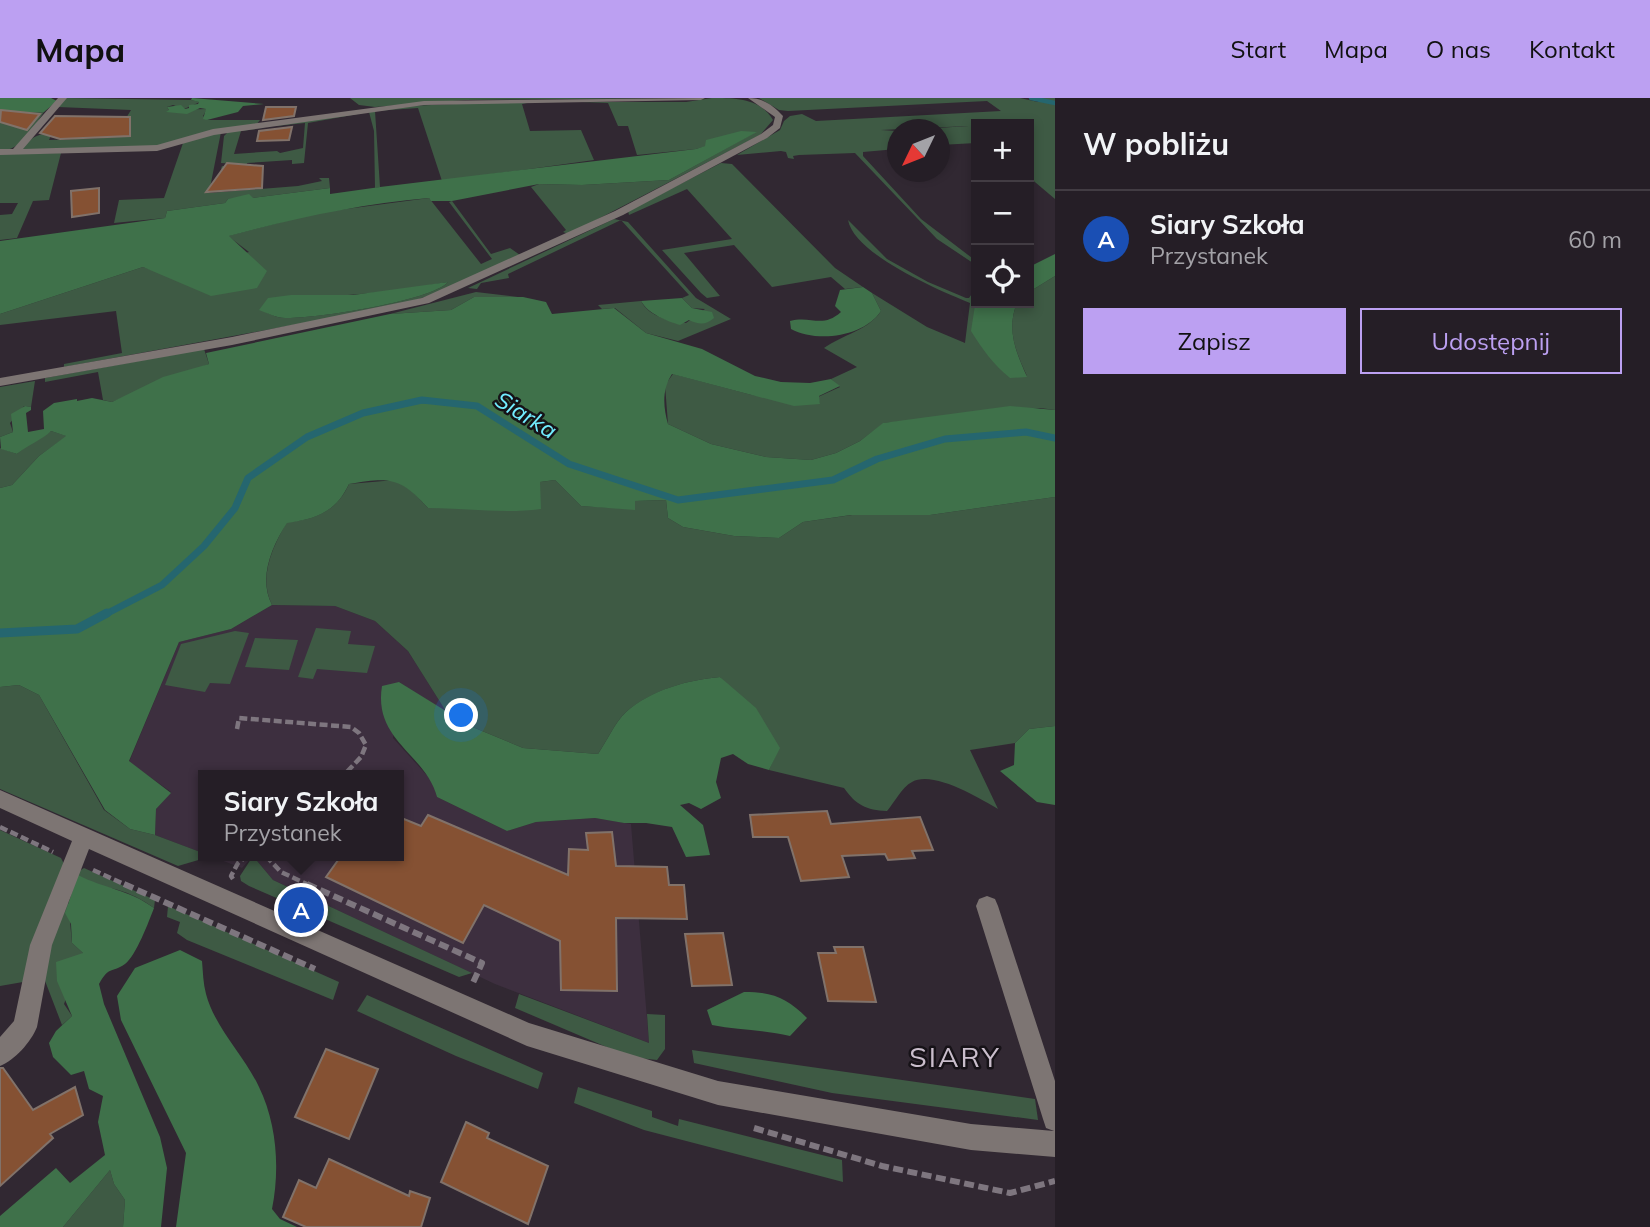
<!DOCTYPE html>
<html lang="pl">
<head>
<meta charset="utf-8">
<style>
	body { margin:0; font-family:Mulish,sans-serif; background:#312b32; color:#f1f3f6 }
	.controls { position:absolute; right:21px; top:21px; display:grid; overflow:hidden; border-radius:0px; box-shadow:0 4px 10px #0003 }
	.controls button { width:63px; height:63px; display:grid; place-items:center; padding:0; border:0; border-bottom:2px solid #423c43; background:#251e26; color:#f1f3f6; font:35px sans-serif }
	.compass { position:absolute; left:887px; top:21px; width:63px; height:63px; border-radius:50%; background:#251e26; box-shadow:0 4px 10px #0003; rotate:227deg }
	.you { position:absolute; left:462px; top:618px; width:24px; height:24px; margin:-18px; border:5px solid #fff; border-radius:50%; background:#1a73e8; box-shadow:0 0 0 10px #1a73e833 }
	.badge { display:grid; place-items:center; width:46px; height:46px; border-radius:50%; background:#bca0f2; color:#fff; font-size:23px; font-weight:700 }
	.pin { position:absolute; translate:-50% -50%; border:4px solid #fff; box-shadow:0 2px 7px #0006 }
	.popup { position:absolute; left:198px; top:672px; width:206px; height:91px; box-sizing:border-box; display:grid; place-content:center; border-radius:0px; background:#251e26; filter:drop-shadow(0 2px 5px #0005); font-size:23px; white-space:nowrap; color:#a3a2a7 }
	.popup b { font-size:26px; color:#f1f3f6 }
	.popup::after { content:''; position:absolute; left:50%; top:100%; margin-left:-14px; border:14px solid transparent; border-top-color:#251e26 }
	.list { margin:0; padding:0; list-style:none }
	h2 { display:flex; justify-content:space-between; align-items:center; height:91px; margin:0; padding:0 28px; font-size:30px }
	h2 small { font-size:23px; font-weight:400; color:#a3a2a7 }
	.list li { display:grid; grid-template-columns:46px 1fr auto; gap:21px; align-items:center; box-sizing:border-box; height:98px; padding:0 28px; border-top:2px solid #423c43 }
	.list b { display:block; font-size:26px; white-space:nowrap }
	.list p { margin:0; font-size:23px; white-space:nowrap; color:#a3a2a7 }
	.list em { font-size:23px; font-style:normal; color:#a3a2a7 }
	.actions { display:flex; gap:14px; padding:21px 28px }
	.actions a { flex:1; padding:16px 0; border:2px solid #bca0f2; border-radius:0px; text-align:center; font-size:24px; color:#bca0f2 }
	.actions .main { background:#bca0f2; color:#111 }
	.icon { flex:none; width:38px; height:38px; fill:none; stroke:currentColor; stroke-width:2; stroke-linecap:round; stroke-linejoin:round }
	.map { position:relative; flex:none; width:1055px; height:1129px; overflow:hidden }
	header { display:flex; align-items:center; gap:42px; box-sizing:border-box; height:98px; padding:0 35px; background:#bca0f2; color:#111 }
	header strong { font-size:33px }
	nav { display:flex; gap:38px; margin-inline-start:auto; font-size:24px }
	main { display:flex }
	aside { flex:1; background:#251e26 }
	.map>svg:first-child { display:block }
</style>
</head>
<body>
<header>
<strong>Mapa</strong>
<nav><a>Start</a><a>Mapa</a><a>O nas</a><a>Kontakt</a></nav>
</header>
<main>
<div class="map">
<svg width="1055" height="1129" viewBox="0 0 1055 1129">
	<rect width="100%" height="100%" fill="#312832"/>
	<path fill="#3d2f3f" d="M272,507L335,508L375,523L408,553L447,615L399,584L393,640L433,684L437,699L507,733L536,724L595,720L631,726L649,945L495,886L273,782L253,758L242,770L210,758H399V677H203V755L155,737L156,711L171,694L129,664L179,544L231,531Z"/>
	<g fill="#3e5a44" fill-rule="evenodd">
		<path d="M66,0L191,2L200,4L184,11L173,7L167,9L169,12L207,11L203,18L207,22H260L256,27L159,48L21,52C32,39 36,36 52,35L49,42L103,40L109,26L123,25L131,12L58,9Z"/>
		<path d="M350,0C462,0 573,0 686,0L466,2L375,9L359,7Z"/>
		<path d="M712,0C735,0 760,0 773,22L760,37L569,136L563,134L566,132L531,89L539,86L582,87L669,82L756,34L696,51L637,57L628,28H618L608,5L582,4H686Z"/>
		<path d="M759,0H1020L1038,4L1041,0H1055V101L1029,79V26H976V45L940,47V32L920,31L969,28L881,32L897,33V51L863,54V58L921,121L976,163V167L937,141L855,55L799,57L793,58L794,61L788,60L786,54L781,53L737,57L780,32L784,23L790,18L802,16L816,23L1001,13L987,3L788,13L779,12Z"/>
		<path d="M525,3L527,5L522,6L530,33L581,32L594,62L442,83L418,10L375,13L380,89L375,90L374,33L369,14L308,25L304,65L292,66V62L247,65V69L221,71L222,68L235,69L238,66L221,65L224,38L229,33L264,30L241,33L234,56L277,53L280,55L303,50L305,25L276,28L277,27L407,8Z"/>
		<path d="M18,14H44C33,30 22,52 0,53V20Z"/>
		<path d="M221,34L209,95L298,88L322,83L319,80H329L330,90L253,100L228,101L225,105L167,113L165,120L114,125L119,102L164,100L183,45Z"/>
		<path d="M61,55L49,102L33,103L17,140L0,142V117L12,116L18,105H0V56Z"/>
		<path d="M721,65L732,66L835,170L863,189L845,191L831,179L772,189L734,147L684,155L720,198L707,200L701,195L662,152L732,141L687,91L629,117L628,113Z"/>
		<path d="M429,100L481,166L492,161L449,104L452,103L491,156L510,150L520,157L445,192L416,202L342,218L64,269V266L122,255L116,213L0,227V216L143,169L167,177L249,154L228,138L316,115ZM448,184C432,203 312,221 285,220C277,220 267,215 260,211L325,199L395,193Z"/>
		<path d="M614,121L628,124L696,200L731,221L678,243L646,235L615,210L602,211L598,207L641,203C649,219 670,223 686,225L705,211L692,210L682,200L689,197L621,122L508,176L509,180L481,185L477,191L468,190Z"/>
		<path d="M848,122L887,161L928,184L966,200H969L976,190L974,203L1027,278C1016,254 1006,231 1017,205H1029V194L1055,178V312L1040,310L884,325L860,343L836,355L811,362L766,359L711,346L668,326L665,287L673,276L752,297L820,306L818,299L840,289L831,281L857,269L824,250C842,237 869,232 881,213L872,195L927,229L965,245L970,205C938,192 854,156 848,122Z"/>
		<path d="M476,194L518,199H474L451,212L390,216Z"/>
		<path d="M204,251L209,266L112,304L103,302L98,274L45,284V280Z"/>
		<path d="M35,283L31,309L24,308L10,325L13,334L0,339V289Z"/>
		<path d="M51,333L67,338L39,358L12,387L0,390V350L17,356L34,341Z"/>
		<path d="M395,382L412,393L428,410H463L540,384L555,382L581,408L635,411V403L666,402L668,420L683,429L734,438L779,440L803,424L852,417H930L1055,399V628L1029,631L1015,645L970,652L998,711C979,700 933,672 912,684C902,689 894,705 887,713C866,712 856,707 844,690L769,672L779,650L720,579C687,582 652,592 626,614C615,624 607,643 598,656L523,650L470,628L447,615L408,553L375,523L335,508L272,507C258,479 273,448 287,424C315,422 337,413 349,386Z"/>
		<path d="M316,530L351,533L348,546L375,548L367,575L317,571L313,581L298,579Z"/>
		<path d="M235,533L249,535L230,586L210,585L205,594L165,587L181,546Z"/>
		<path d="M255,540L298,542L289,572L245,569Z"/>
		<path d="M19,587L39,597L104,712L130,731L155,737L203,755V758H212L178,768L0,691V589Z"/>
		<path d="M0,732L61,760L64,766L23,884L0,888Z"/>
		<path d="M253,758L273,782L472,875L459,879L249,788L241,783L240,778Z"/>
		<path d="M84,770L155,802L154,810C129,792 107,787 77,787L68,803L72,845L83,855L64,906L72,918L62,927L42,875L76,775Z"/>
		<path d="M168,808L339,884L333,902L187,842L177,835L180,824L167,819Z"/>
		<path d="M519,896L649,945L647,916L665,917V951L657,962L630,959L515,910Z"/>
		<path d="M367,897L543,975L538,991L456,958L357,913Z"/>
		<path d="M692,952L1035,1001L1038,1022L832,995L694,965Z"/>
		<path d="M578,989L652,1013V1019L678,1028L679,1021L842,1062L843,1084L644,1032L574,1005Z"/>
		<path d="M110,1072L114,1086L125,1102L123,1129H63Z"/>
	</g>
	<g fill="#3f714a">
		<path d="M0,0H51L57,3L44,14H19L3,20H0Z"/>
		<path d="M192,0L264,6L243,8L238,14L207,22L203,21L206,11L200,10L187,16L166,14L169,12L167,9L181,7L185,11L189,10V7L198,6L199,4L191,2Z"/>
		<path d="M741,33L757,34L669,82L582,87L539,86L452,103H431L429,100C360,106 296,120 229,138L267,173L257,190L211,198L143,169L0,216V143L165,120L167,113L225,105L228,101L249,96L253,100L330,90V96L380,89L696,51L705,48L706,42Z"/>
		<path d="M1055,156V178L1029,194V169Z"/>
		<path d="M448,184C432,203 313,221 285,220C277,220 267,215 259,212L268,200L291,197H353Z"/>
		<path d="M863,189L872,195L881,213C864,239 817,245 791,231L790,223C811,217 822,231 841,214L835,208L840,192Z"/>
		<path d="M474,199H523L546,204L552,216L614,210L646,235L702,251L755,278L781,284L810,285L831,281L840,288L819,298L820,306L794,308L672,276C662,291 663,309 668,326L711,346L766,359L811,362L836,355L860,343L883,325L1010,308L1055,312V399L930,417H851L803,424L779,440L734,438L683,429L668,420L666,402L635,403V412L581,408L555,382L540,384L541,411C503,416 466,410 428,410C400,379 390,379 349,386C336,414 316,421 287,425C272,448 258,480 272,507L231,531L179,544L129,663L171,695L156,711L155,737L130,731L105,712L39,597L19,587L0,589V390L12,387L39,358L66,338L51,333C42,342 29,346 17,356L1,351L0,339L13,334L11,316L25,308L31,309V312L26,315L28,334L44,331L43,313L54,305L77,301V303L92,300L112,304L163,279L209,266L206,255L390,216L451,212Z"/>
		<path d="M682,200L692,210L712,214L714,220C705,228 698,226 689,222L680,227C667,223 648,216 641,203Z"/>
		<path d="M976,201V205H1017C1006,231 1016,254 1027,279L1010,280C993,266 983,252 971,233Z"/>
		<path d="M720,579L756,610L780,650L769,672L748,666L733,656L721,660L716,684L721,700L701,711L689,705L680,707L703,727L710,757L686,759L672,729L646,725H624L595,720L536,724L507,733L437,699C426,656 373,643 382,588L399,584L470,628L523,650L598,656C607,643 615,624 626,614C651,592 687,582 720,579Z"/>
		<path d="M1055,628V707L1037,704L1000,673L1014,667L1015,645L1029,631Z"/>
		<path d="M78,777C105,791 128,791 154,810C149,823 136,858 125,866C110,876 110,867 99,886L104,906L160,1039L167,1070L161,1129H123L125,1102L114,1086L110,1072L63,1129H0V1118L56,1070L70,1085L105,1057L98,1024L103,998L89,991L84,973L71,977L53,959L49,945L56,933L72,918L57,883L56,864L83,855L72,845L71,826L65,815Z"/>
		<path d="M180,852L202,863C203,874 203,885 206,896C215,930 244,957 259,989C277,1026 280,1071 272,1111L280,1121L297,1129H176L186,1055L121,922L117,898L135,870Z"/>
		<path d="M744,894C773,894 787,900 807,920L790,938C764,932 738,932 712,927L707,912Z"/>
	</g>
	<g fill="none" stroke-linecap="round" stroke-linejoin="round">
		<path stroke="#25666f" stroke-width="4.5" d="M1031,0L1055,5"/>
		<path stroke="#25666f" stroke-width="5" d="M416,303H435"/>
		<path stroke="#25666f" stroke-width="7" d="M104,517L162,487L204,448L235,410L248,380L307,339L363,315L422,302L477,308L569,366L678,402L833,382L877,361L945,341L1026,334L1055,340"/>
		<path stroke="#25666f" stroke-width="9" d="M0,535L77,531L107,515"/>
	</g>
	<g fill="#855133" stroke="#81726a" stroke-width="2">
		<path d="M266,9H296L294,18L263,22Z"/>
		<path d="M1,12L40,16L27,32L0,24Z"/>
		<path d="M55,18L130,19V38L60,41L40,35Z"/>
		<path d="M292,29L289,42L257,43L259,33Z"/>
		<path d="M227,65L263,68L262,90L206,94Z"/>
		<path d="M99,90V115L72,119L71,93Z"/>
		<path d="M827,713L831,726L920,719L933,752L912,753L915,760L888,762L885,756L842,758L849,779L801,783L788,739H753L750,717Z"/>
		<path d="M428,717L568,777L569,751L588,752L586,735L612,734L616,768L667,769L669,787H684L687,821L616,820L617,893L561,892L560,843L484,807L463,845L326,779L341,758H399V719L421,728Z"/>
		<path d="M723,835L732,887L692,888L685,836Z"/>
		<path d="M834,849H863L876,904L828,903L818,855H836Z"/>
		<path d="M326,951L378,971L349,1041L295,1019Z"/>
		<path d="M0,970H3L33,1012L75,989L83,1017L50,1036L53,1040L0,1088Z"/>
		<path d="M466,1024L489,1035L487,1040L548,1068L528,1126L441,1084Z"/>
		<path d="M329,1061L409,1098L410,1093L430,1100L421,1129H306L283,1119L299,1082L316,1090Z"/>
	</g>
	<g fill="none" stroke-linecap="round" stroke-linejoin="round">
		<g stroke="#7e767f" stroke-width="4.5" stroke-dasharray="8 3.5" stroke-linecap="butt">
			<path d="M237,631L239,620L351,629L359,635L366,647L361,659L344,677"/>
			<path d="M0,729L53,754"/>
			<path d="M266,758L281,774L311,788"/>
			<path d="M93,772L128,788"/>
			<path d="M233,781L231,778L238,765L247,758"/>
		</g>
		<g stroke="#7e767f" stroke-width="6" stroke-dasharray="10 4.5" stroke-linecap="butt">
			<path d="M124,786L315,871"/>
			<path d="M307,786L482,865L472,887"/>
			<path d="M754,1030L882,1068L1010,1095L1055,1083"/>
		</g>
		<g fill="#7d7573" fill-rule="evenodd">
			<path d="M58,0H67L23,51L157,47L213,31L424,3L705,0L701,2L424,7L214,37L157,53L0,57V51H13Z"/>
			<path d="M748,0C763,0 773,7 783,18L780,30L767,40L623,117L429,205L232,247L0,288V280L232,239L422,200L615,113L761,36L773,27L775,19Z"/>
			<path d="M0,692L529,925L718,983L971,1026L1054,1033L1046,1030L1043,1021L976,808L979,801L987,798L995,801L998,808L1055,983V1059L971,1052L718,1007L527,948L89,751L52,847L37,929C31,944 15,962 0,968V939L14,923L30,847L72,743L0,710Z"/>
		</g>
	</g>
	<g text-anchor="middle" stroke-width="5" stroke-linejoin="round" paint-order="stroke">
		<g font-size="23" font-style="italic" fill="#72edff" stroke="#161217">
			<text transform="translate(526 317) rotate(32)" y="8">Siarka</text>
		</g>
		<g font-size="28" letter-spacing="2" fill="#cabecc" stroke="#161217">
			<text x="955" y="969">SIARY</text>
		</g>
	</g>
</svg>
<div class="controls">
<button>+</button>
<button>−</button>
<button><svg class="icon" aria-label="locate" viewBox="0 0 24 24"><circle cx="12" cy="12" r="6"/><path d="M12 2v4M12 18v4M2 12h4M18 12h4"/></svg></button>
</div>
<svg class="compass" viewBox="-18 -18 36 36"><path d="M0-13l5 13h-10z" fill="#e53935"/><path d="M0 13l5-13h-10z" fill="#a3a2a7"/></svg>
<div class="you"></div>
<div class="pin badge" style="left:301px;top:812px;background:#1a4fb4">A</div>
<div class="popup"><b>Siary Szkoła</b>Przystanek</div>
</div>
<aside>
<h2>W pobliżu<small></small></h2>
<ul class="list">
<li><span class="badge" style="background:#1a4fb4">A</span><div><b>Siary Szkoła</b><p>Przystanek</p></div><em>60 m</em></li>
</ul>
<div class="actions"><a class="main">Zapisz</a><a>Udostępnij</a></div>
</aside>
</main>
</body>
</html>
